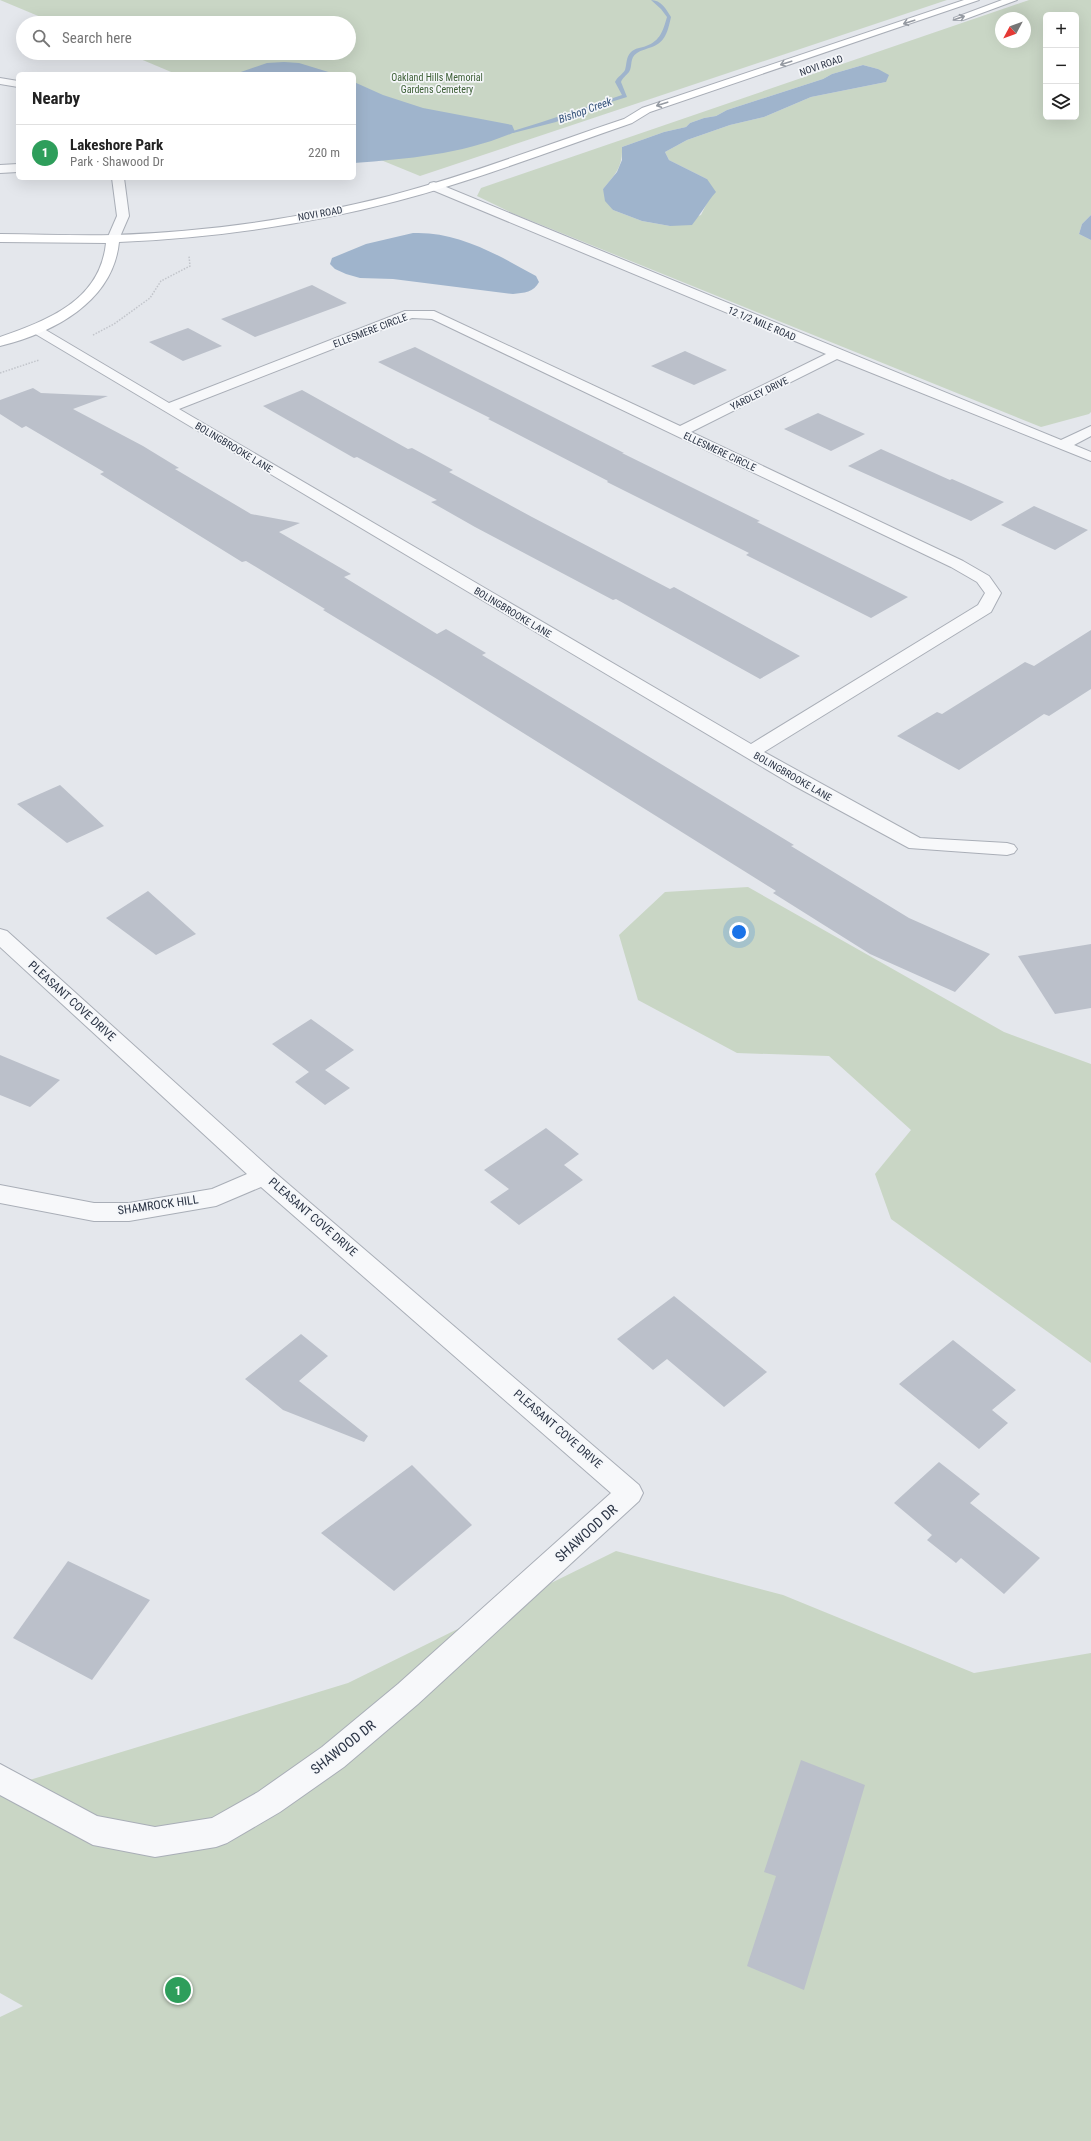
<!DOCTYPE html>
<html lang="en">
<head>
<meta charset="utf-8">
<style>
	body { margin:0; font-family:"Roboto Condensed",sans-serif; background:#f6f6f6; color:#222 }
	.controls { position:absolute; right:12px; top:12px; display:grid; overflow:hidden; border-radius:6px; box-shadow:0 4px 16px #0002 }
	.controls button { width:36px; height:36px; display:grid; place-items:center; padding:0; border:0; border-bottom:1px solid #e0e0e0; background:#fff; color:#222; font:20px sans-serif }
	.compass { position:absolute; left:995px; top:12px; width:36px; height:36px; border-radius:50%; background:#fff; box-shadow:0 4px 16px #0002; rotate:229deg }
	.you { position:absolute; left:739px; top:932px; width:14px; height:14px; margin:-10px; border:3px solid #fff; border-radius:50%; background:#1a73e8; box-shadow:0 0 0 6px #1a73e833 }
	.badge { display:grid; place-items:center; width:26px; height:26px; border-radius:50%; background:#d1495b; color:#fff; font-size:13px; font-weight:700 }
	.pin { position:absolute; translate:-50% -50%; border:2px solid #fff; box-shadow:0 1px 4px #0006 }
	.list { margin:0; padding:0; list-style:none }
	h2 { display:flex; justify-content:space-between; align-items:center; height:52px; margin:0; padding:0 16px; font-size:17px }
	h2 small { font-size:13px; font-weight:400; color:#767676 }
	.list li { display:grid; grid-template-columns:26px 1fr auto; gap:12px; align-items:center; box-sizing:border-box; height:56px; padding:0 16px; border-top:1px solid #e0e0e0 }
	.list b { display:block; font-size:15px; white-space:nowrap }
	.list p { margin:0; font-size:13px; white-space:nowrap; color:#767676 }
	.list em { font-size:13px; font-style:normal; color:#767676 }
	.icon { flex:none; width:22px; height:22px; fill:none; stroke:currentColor; stroke-width:2; stroke-linecap:round; stroke-linejoin:round }
	.map { position:relative; flex:none; width:1091px; height:2141px; overflow:hidden }
	.search { position:absolute; background:#fff; box-shadow:0 4px 16px #0002; left:16px; top:16px; width:340px; height:44px; display:flex; align-items:center; gap:10px; box-sizing:border-box; padding:0 14px; border-radius:22px; color:#767676; font-size:15px }
	.panel { position:absolute; background:#fff; box-shadow:0 4px 16px #0002; left:16px; top:72px; width:340px; height:108px; border-radius:6px }
	.map>svg:first-child { display:block }
</style>
</head>
<body>
<div class="map">
<svg width="1091" height="2141" viewBox="0 0 1091 2141">
	<rect width="100%" height="100%" fill="#e4e7ec"/>
	<g fill="#c9d6c5" fill-rule="evenodd">
		<path d="M0,0H947L420,176L354,149V74H176L126,53H349V23H55Z"/>
		<path d="M1029,0H1091V215L1082,224L1079,234L1091,240V412L1089,414L1041,427L512,213L477,196L481,188ZM1046,15H1076V117H1046ZM1001,18H1025V42H1001ZM863,65L878,69L886,82L811,97L764,117L730,125L687,140L665,152L669,160L707,179L708,201L701,215L670,226L642,221L613,210L603,189C615,175 623,167 622,147L664,132L686,127L690,123L704,118L716,116L727,110L823,79L832,74Z"/>
		<path d="M748,887L1004,1032L1091,1064V1363L891,1219L875,1174L911,1130L829,1056L737,1053L638,1000L619,935L665,892Z"/>
		<path d="M616,1551L783,1595L974,1673L1091,1653V2141H0V2017L23,2006L0,1993V1789L348,1683Z"/>
	</g>
	<g fill="#9fb4cc">
		<path d="M284,62L299,63L335,74H235L267,63Z"/>
		<path d="M863,65L878,69L889,75L886,82L811,97L764,117L730,125L687,140L665,152L669,160L707,179L716,192C707,202 701,214 692,225L670,226L642,221L613,210L605,201L603,189L617,172L622,160V147L664,132L686,127L690,123L704,118L716,116L727,110L823,79L832,74Z"/>
		<path d="M354,82L383,95L423,108L512,125L515,132C464,154 409,159 354,163Z"/>
		<path d="M1091,215V240L1079,234L1082,224Z"/>
		<path d="M413,233C458,231 498,255 536,276L539,282C534,292 524,293 513,294L393,279L360,278L346,274L335,269L330,264L332,258L366,244Z"/>
	</g>
	<g fill="none" stroke-linecap="round" stroke-linejoin="round">
		<path fill="#9fb4cc" fill-rule="evenodd" d="M651,0C661,0 666,9 671,17C668,30 666,42 652,47C647,49 641,50 637,53C629,58 633,66 629,72C626,76 623,77 621,82L627,97L582,111L556,122L513,133V131C550,120 585,107 622,95L615,82C617,77 623,74 625,70C627,63 626,57 631,52C635,48 641,48 646,46C660,41 663,31 667,17L661,9Z"/>
	</g>
	<g fill="#bbc0ca">
		<path d="M312,285L347,303L255,337L221,319Z"/>
		<path d="M188,328L222,346L183,361L149,342Z"/>
		<path d="M415,347L624,453H622L760,521L757,522L908,597L871,618L746,555L749,553L607,482L608,481L488,419L490,418L378,362Z"/>
		<path d="M685,351L727,370L694,385L651,366Z"/>
		<path d="M33,388L41,393L108,396L73,409L143,446L179,468L175,469L251,514L300,523L279,532L351,574L344,577L437,634L446,629L486,653L482,655L794,845L791,846L909,918L990,954L955,992L870,954L773,893L776,891L437,679L323,610L325,609L246,561L242,562L100,474L104,472L26,426L22,428L0,414V400Z"/>
		<path d="M302,390L408,449L412,448L453,470L449,472L532,517L670,589L674,587L800,656L760,679L616,599L613,600L475,527L431,502L437,500L357,457L354,458L263,406Z"/>
		<path d="M818,413L865,434L831,451L784,429Z"/>
		<path d="M881,449L950,480L952,479L1004,502L971,521L848,466Z"/>
		<path d="M1034,506L1088,530L1055,550L1001,525Z"/>
		<path d="M1091,630V689L1049,716L1044,714L959,770L897,736L937,712L942,714L1025,662L1034,666Z"/>
		<path d="M60,785L104,826L67,843L17,804Z"/>
		<path d="M148,891L196,934L156,955L106,918Z"/>
		<path d="M1091,944V1008L1055,1014L1018,956Z"/>
		<path d="M311,1019L354,1050L325,1070L350,1088L325,1105L295,1082L309,1072L272,1044Z"/>
		<path d="M0,1055L60,1080L30,1107L0,1095Z"/>
		<path d="M546,1128L579,1154L564,1165L583,1180L519,1225L490,1202L509,1189L484,1170Z"/>
		<path d="M674,1296L767,1372L724,1407L667,1359L653,1370L617,1339Z"/>
		<path d="M301,1334L328,1356L299,1381L368,1436L364,1442L283,1410L245,1379Z"/>
		<path d="M953,1340L1016,1390L992,1410L1008,1423L979,1449L899,1384Z"/>
		<path d="M939,1462L980,1494L970,1503L1040,1558L1004,1594L961,1558L956,1563L927,1540L932,1535L894,1503Z"/>
		<path d="M412,1465L472,1525L394,1591L321,1533Z"/>
		<path d="M68,1561L150,1600L92,1680L13,1638Z"/>
		<path d="M801,1760L865,1785L804,1990L747,1966L776,1876L764,1872Z"/>
	</g>
	<g fill="none" stroke-linecap="round" stroke-linejoin="round">
		<g stroke="#a9aeb7" stroke-width="2">
			<g id="street">
				<path d="M0,78L18,81V87L0,84Z"/>
				<path d="M18,164V172L0,173V165Z"/>
				<path d="M112,178H124L129,216L119,239L113,243L107,239L117,216Z"/>
				<path d="M434,182L1061,440L1091,426V436L1074,445L1091,452V461L837,359L691,432L963,561L989,576L1001,593L991,612L764,752L920,838L1007,843L1014,845L1017,849L1014,853L1007,855L909,848L791,784L27,329L34,325L39,326L169,403L405,311H434L680,426L826,354L430,189L428,186L430,183ZM412,318L432,319L951,567L977,582L985,593L978,605L751,744L179,409Z"/>
				<path d="M0,929L7,931L272,1170L639,1485L643,1493L639,1501L418,1704L344,1767L280,1812L227,1843L216,1847L155,1857L93,1845L0,1795V1764L97,1816L155,1827L212,1818L258,1792L322,1747L398,1684L611,1493L261,1187L216,1206L129,1221H94L0,1203V1185L94,1203H129L212,1189L247,1174L0,947Z"/>
			</g>
		</g>
		<g stroke="#a9aeb7" stroke-width="2">
			<g id="secondary">
				<path d="M964,0H979L650,112L632,123C554,150 476,180 397,201C306,225 212,238 119,242C113,302 53,333 0,346V337C48,320 100,301 106,243L0,242V234C37,234 75,236 113,235C205,232 299,219 389,196C469,175 546,145 624,119L642,108Z"/>
				<path d="M1002,0H1017L963,20H955L954,18Z"/>
			</g>
		</g>
		<g stroke="#c2c5cb" stroke-width="1.5" stroke-dasharray="1.5 1.5" stroke-linecap="butt">
			<path d="M93,335L114,324L150,298L161,281L190,266L189,256"/>
			<path d="M0,373L39,360"/>
		</g>
		<use href="#street" fill="#f7f8fa" fill-rule="evenodd"/>
		<use href="#secondary" fill="#fff" fill-rule="evenodd"/>
	</g>
	<defs><path id="oneway-shaft" d="M-6 0H5M1.5-3L5.5 0L1.5 3" fill="none" stroke-width="1.6" stroke-linecap="round" stroke-linejoin="round"/></defs>
	<g stroke="#959aa2">
		<use href="#oneway-shaft" transform="translate(959 18) rotate(-19)"/>
		<use href="#oneway-shaft" transform="translate(909 22) rotate(162)"/>
		<use href="#oneway-shaft" transform="translate(786 63) rotate(162)"/>
		<use href="#oneway-shaft" transform="translate(662 104) rotate(162)"/>
	</g>
	<g text-anchor="middle" stroke-width="3.5" stroke-linejoin="round" paint-order="stroke">
		<g font-size="10" fill="#2b3445" stroke="#f4f6f9">
			<text transform="translate(821 65) rotate(-19)" y="4">NOVI ROAD</text>
			<text transform="translate(320 213) rotate(-10)" y="4">NOVI ROAD</text>
			<text transform="translate(762 323) rotate(23)" y="4">12 1/2 MILE ROAD</text>
			<text transform="translate(370 330) rotate(-21)" y="4">ELLESMERE CIRCLE</text>
			<text transform="translate(759 393) rotate(-26)" y="4">YARDLEY DRIVE</text>
			<text transform="translate(234 447) rotate(31)" y="4">BOLINGBROOKE LANE</text>
			<text transform="translate(720 451) rotate(25)" y="4">ELLESMERE CIRCLE</text>
			<text transform="translate(513 612) rotate(31)" y="4">BOLINGBROOKE LANE</text>
			<text transform="translate(793 776) rotate(30)" y="4">BOLINGBROOKE LANE</text>
		</g>
		<g font-size="10" fill="#3f6138" stroke="#f4f6f9">
			<text x="437" y="81">Oakland Hills Memorial<tspan x="437" dy="12">Gardens Cemetery</tspan></text>
		</g>
		<g font-size="11" font-style="italic" fill="#34527a" stroke="#f4f6f9">
			<text transform="translate(585 110) rotate(-20)" y="4">Bishop Creek</text>
		</g>
		<g font-size="12" fill="#2b3445" stroke="#f4f6f9">
			<text transform="translate(72 1001) rotate(42)" y="4">PLEASANT COVE DRIVE</text>
			<text transform="translate(158 1205) rotate(-8)" y="4">SHAMROCK HILL</text>
			<text transform="translate(313 1217) rotate(41)" y="4">PLEASANT COVE DRIVE</text>
			<text transform="translate(558 1429) rotate(41)" y="4">PLEASANT COVE DRIVE</text>
		</g>
		<g font-size="14" fill="#2b3445" stroke="#f4f6f9">
			<text transform="translate(586 1533) rotate(-42)" y="5">SHAWOOD DR</text>
			<text transform="translate(343 1747) rotate(-38)" y="5">SHAWOOD DR</text>
		</g>
	</g>
</svg>
<div class="controls">
<button>+</button>
<button>−</button>
<button><svg class="icon" aria-label="layers" viewBox="0 0 24 24"><path d="M12 4l9 5-9 5-9-5zM3 14l9 5 9-5"/></svg></button>
</div>
<svg class="compass" viewBox="-18 -18 36 36"><path d="M0-13l5 13h-10z" fill="#e53935"/><path d="M0 13l5-13h-10z" fill="#767676"/></svg>
<div class="you"></div>
<div class="pin badge" style="left:178px;top:1990px;background:#2e9e5b">1</div>
<div class="search"><svg class="icon" aria-label="search" viewBox="0 0 24 24"><circle cx="10" cy="10" r="6"/><path d="M15 15l6 6"/></svg>Search here</div>
<section class="panel">
<h2>Nearby<small></small></h2>
<ul class="list">
<li><span class="badge" style="background:#2e9e5b">1</span><div><b>Lakeshore Park</b><p>Park · Shawood Dr</p></div><em>220 m</em></li>
</ul>
</section>
</div>
</body>
</html>
